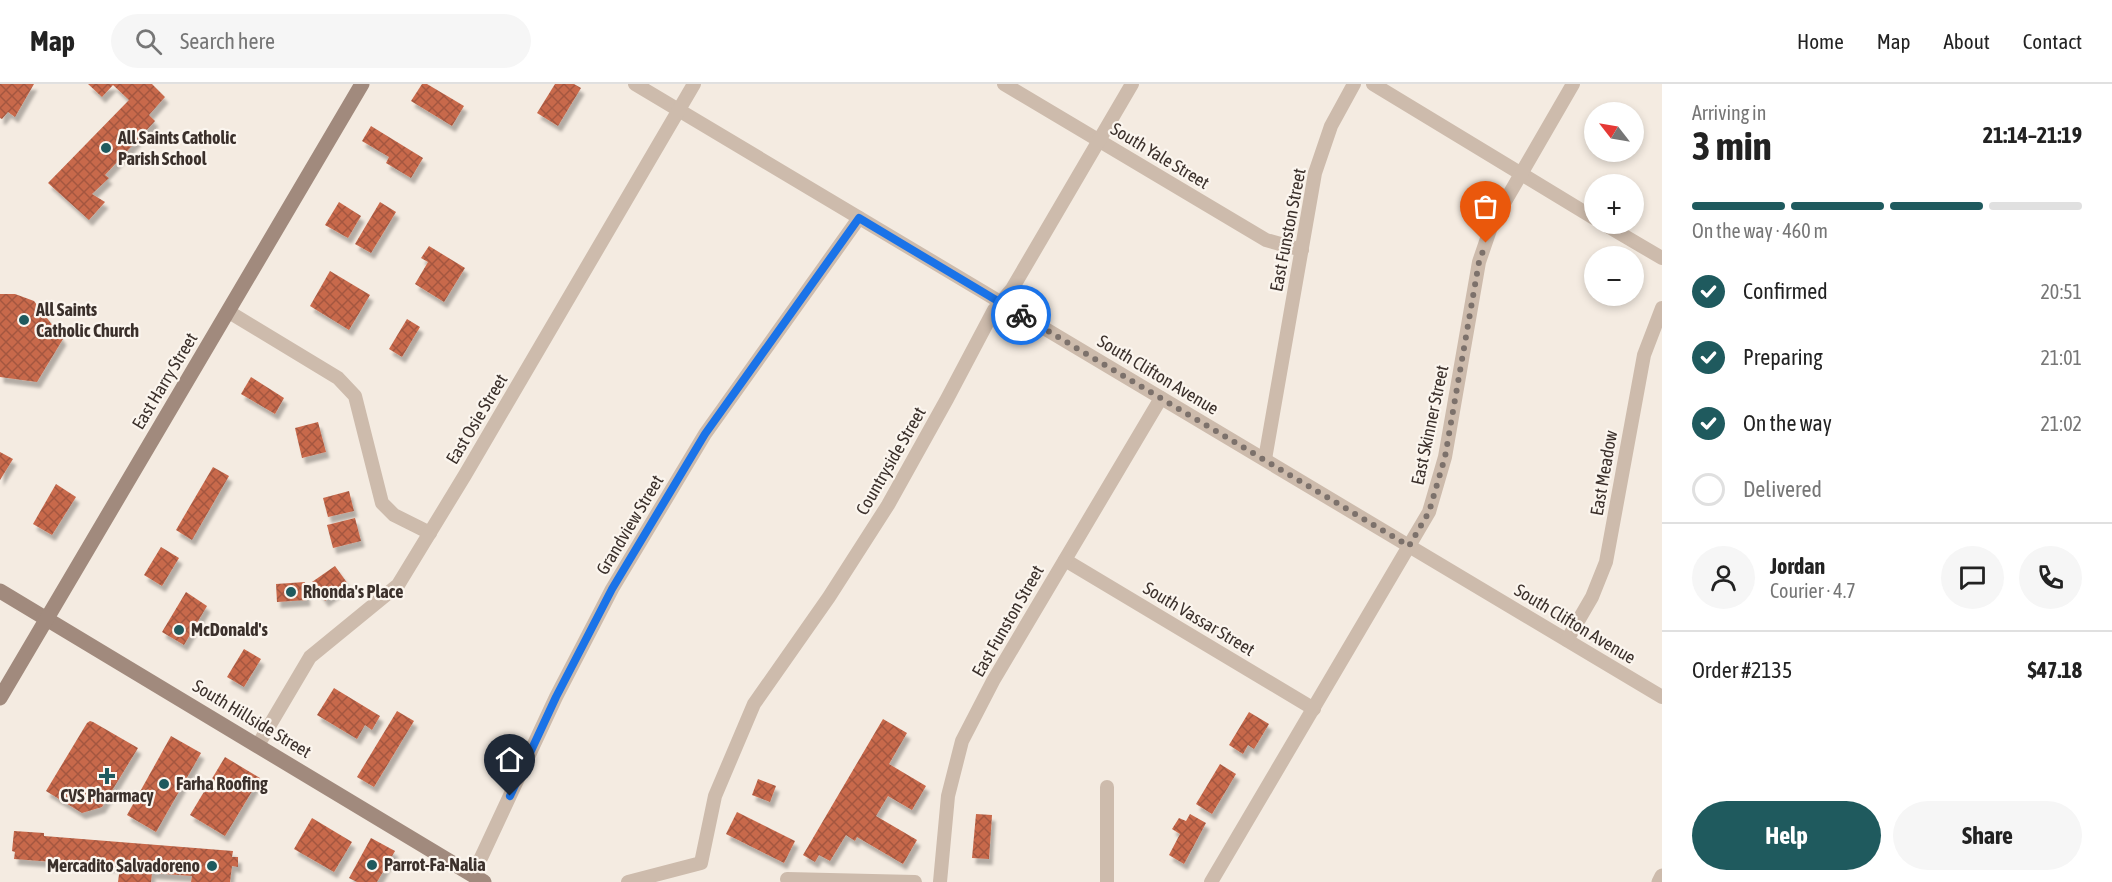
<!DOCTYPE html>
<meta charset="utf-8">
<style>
:root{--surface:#fff;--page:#f6f6f6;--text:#222;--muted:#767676;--line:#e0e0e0;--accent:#1f5a5e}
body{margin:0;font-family:"Asap Condensed",sans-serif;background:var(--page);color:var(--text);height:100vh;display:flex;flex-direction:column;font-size:22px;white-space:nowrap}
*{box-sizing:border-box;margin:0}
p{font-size:20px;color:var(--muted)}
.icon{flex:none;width:33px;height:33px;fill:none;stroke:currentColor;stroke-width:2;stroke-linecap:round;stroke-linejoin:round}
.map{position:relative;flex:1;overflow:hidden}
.details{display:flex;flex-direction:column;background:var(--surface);width:450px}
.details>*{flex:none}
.needle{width:39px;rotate:301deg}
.buttons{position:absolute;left:1584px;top:18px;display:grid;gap:12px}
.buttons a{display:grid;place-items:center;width:60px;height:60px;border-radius:50%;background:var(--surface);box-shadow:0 3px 9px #0003;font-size:30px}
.pin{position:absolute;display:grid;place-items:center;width:51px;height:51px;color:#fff;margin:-62px -26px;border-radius:50% 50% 50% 0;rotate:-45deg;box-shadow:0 0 6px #0007}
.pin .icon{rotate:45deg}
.courier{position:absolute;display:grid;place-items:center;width:60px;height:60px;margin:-30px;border:4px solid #1a73e8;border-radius:50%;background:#fff;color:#222;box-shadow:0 2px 8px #0007}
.overview em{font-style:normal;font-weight:700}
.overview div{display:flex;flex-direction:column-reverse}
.overview{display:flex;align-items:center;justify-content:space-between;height:102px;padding:0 30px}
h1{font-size:39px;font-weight:700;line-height:45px}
.bar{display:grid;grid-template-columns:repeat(4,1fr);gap:9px 6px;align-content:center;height:72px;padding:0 30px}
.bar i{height:8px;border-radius:4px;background:var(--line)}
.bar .active{background:var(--accent)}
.bar p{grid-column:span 4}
.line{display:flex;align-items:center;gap:15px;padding:0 30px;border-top:2px solid var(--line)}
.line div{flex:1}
.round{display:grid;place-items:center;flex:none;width:63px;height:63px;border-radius:32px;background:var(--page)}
ol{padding:0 30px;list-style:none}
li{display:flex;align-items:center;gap:18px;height:66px}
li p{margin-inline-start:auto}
li .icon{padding:6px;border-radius:50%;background:var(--accent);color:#fff;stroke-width:4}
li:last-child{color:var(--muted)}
li i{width:33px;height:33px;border:3px solid var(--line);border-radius:50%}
.button{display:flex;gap:12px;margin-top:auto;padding:12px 30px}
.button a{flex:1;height:69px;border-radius:36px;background:var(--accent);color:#fff;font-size:24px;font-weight:700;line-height:69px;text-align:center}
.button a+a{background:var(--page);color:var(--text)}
header{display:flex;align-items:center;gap:36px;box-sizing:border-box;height:84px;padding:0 30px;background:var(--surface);border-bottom:2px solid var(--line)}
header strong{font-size:28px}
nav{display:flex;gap:33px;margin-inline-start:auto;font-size:21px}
.search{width:420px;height:54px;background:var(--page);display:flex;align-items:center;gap:15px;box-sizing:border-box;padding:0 21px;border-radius:33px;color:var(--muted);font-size:22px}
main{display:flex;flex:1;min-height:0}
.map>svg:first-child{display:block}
.building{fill:url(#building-cross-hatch);filter:url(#shadow)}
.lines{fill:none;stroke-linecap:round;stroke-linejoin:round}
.minor{stroke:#cdbbac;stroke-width:14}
.tertiary{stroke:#cdbbac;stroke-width:15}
.secondary{stroke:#a18a7d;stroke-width:15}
.done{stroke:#7c716b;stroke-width:6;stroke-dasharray:0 10.8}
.route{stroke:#1a73e8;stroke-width:8}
.poi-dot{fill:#1f5a5e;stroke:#fbf5ee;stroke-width:2}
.labels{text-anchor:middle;stroke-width:4.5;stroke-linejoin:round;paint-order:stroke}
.poi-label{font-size:18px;font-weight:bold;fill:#3b302b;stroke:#fbf5ee;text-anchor:start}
.street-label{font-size:18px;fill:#3b302b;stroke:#fbf5ee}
</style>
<header>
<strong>Map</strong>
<div class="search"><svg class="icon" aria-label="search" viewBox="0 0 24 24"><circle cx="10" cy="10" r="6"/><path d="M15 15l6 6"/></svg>Search here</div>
<nav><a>Home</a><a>Map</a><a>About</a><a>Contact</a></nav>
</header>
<main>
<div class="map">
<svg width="1662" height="798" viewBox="0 0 1662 798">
<defs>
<pattern id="building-cross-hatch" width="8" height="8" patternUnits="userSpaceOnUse" patternTransform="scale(1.5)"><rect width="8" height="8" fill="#c8694b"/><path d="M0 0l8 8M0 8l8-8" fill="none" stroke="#a4573f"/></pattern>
<filter id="shadow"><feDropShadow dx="3.5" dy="6" stdDeviation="1.5" flood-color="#0004"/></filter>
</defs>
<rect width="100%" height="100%" fill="#f4ebe1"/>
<g class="building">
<path d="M0 0H34L15 33 8 28 2 35 0 34Z"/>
<path d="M88 0H152L165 13 149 31 155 37 105 91 109 94 92 110 105 118 89 136 48 99 129 16 113 1 102 13Z"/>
<path d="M422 0H427L464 22 452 42 411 17Z"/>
<path d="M555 0H574L581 4 558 42 537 29Z"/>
<path d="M371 42 423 74 411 94 386 79 389 73 362 57Z"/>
<path d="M339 118 361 132 348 154 325 141Z"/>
<path d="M380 118 396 128 371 169 355 160Z"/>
<path d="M429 162 465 184 444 218 415 200 428 178 421 174Z"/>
<path d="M330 187 370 211 349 246 310 222Z"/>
<path d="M0 210H15L34 217 63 255 37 298 0 293Z"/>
<path d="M407 235 420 243 402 273 389 265Z"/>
<path d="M251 293 284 314 275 330 241 310Z"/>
<path d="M318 338 326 368 302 374 295 344Z"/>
<path d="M0 368 13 375 0 396Z"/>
<path d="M213 383 229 392 192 456 176 446Z"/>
<path d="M56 400 76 413 52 451 33 440Z"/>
<path d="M349 407 354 427 328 433 323 414Z"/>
<path d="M355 434 361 457 333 464 327 441Z"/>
<path d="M161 463 179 474 162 502 144 491Z"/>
<path d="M335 482 348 500 325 517 312 498Z"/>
<path d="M305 498 307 516 277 518 276 500Z"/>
<path d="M186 508 207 522 184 561 162 548Z"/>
<path d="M244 565 261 575 244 603 227 593Z"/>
<path d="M334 604 380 632 372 646 365 641 357 655 317 631Z"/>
<path d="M397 627 414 637 374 703 357 693Z"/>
<path d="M1249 628 1269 640 1254 665 1248 661 1243 670 1229 661Z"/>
<path d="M883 635 907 649 889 680 926 702 912 726 888 712 876 732 917 756 903 780 857 753 855 757 846 751 830 777 819 771 815 778 803 771Z"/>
<path d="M90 637 93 638 138 664 102 723 82 729 46 707 87 639Z"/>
<path d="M171 652 201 669 156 748 127 731Z"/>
<path d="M225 673 260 694 225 752 190 731Z"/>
<path d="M1220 680 1236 690 1212 730 1196 720Z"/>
<path d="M758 695 776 702 770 718 752 711Z"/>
<path d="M737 728 795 757 784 779 726 750Z"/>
<path d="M976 730 992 731 989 775 972 774Z"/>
<path d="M1190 730 1206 739 1184 780 1169 771 1180 750 1172 745 1179 734 1186 737Z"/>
<path d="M312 734 352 758 334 788 294 765Z"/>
<path d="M14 747 44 749V752L233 767 232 773H238V783L232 782 230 798H191L192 792 152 789 151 798H118L120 783 14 775 15 768 12 767Z"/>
<path d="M371 754 395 767 377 798H357L349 794Z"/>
</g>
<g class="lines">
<g class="minor">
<path d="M635 0 1662 613"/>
<path d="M1004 0 1266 156 1302 166"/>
<path d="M1373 0 1594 134"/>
<path d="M1604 140 1662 174"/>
<path d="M229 228 338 294 355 312 382 419 394 431 430 449"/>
<path d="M1265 375 1315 89 1331 42 1354 0"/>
<path d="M1065 476 1314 625"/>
<path d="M1567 556 1592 513 1606 478 1644 271 1662 224"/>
<path d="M258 661 310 573 398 501 465 391 694 0"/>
<path d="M473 791 556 613 612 505 705 350 859 134"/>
<path d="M787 795 915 798"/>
<path d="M628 798 701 779 715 712 754 620 829 513 888 421 947 315 994 226 1012 205 1132 0"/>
<path d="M940 798 948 712 962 657 993 597 1161 314"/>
<path d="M1107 798V703"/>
<path d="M1211 798 1429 428 1445 373 1479 178 1492 140 1573 0"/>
</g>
<path class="tertiary" d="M1659 798 1662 792"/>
<g class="secondary">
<path d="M0 507 484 798"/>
<path d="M0 614 362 0"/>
</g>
</g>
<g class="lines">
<path class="done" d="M1021 231 1409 462 1429 428 1445 373 1479 178 1486 159"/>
<path class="route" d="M510 712 556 613 612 505 705 350 859 134 1021 231"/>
</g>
<g class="poi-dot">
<circle cx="106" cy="64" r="6"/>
<circle cx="24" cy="236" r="6"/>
<circle cx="291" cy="508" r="6"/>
<circle cx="179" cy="546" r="6"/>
<path d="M104 683h6v6h6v6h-6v6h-6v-6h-6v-6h6z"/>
<circle cx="164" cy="700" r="6"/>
<circle cx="372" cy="781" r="6"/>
<circle cx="212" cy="782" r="6"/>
</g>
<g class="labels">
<g class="poi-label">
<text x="118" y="60">All Saints Catholic<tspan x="118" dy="21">Parish School</tspan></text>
<text x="36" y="232">All Saints<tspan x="36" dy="21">Catholic Church</tspan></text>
<text x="303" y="514">Rhonda's Place</text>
<text x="191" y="552">McDonald's</text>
<text x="176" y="706">Farha Roofing</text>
<text x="107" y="718" text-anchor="middle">CVS Pharmacy</text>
<text x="384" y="787">Parrot-Fa-Nalia</text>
<text x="200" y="788" text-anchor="end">Mercadito Salvadoreno</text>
</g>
<g class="street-label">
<text transform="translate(1160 72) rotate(31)" y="6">South Yale Street</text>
<text transform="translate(1288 146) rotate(-79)" y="6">East Funston Street</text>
<text transform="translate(1158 291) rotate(31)" y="6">South Clifton Avenue</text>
<text transform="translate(165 297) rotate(-59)" y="6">East Harry Street</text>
<text transform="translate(477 335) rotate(-59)" y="6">East Osie Street</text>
<text transform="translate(1430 341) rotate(-78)" y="6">East Skinner Street</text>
<text transform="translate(891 377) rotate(-60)" y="6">Countryside Street</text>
<text transform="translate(1604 389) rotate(-80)" y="6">East Meadow</text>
<text transform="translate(630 441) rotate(-59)" y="6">Grandview Street</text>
<text transform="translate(1199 535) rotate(31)" y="6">South Vassar Street</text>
<text transform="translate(1008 537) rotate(-60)" y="6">East Funston Street</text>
<text transform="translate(1575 540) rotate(31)" y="6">South Clifton Avenue</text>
<text transform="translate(252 635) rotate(31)" y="6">South Hillside Street</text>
</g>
</g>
</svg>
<div class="buttons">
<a><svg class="needle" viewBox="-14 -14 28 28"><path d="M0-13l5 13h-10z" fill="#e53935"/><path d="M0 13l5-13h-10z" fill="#767676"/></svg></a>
<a>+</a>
<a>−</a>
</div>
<div class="pin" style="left:1486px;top:159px;background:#ea580c"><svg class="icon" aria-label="bag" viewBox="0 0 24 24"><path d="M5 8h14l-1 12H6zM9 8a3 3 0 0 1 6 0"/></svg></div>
<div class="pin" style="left:510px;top:712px;background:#1f2937"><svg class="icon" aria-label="home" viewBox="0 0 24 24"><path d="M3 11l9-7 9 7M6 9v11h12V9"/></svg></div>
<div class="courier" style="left:1021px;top:231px"><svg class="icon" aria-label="bike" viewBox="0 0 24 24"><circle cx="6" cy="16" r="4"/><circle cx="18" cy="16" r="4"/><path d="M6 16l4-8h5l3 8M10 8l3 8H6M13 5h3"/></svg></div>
</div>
<section class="details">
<div class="overview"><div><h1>3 min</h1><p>Arriving in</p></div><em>21:14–21:19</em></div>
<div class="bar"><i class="active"></i><i class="active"></i><i class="active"></i><i></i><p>On the way · 460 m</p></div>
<ol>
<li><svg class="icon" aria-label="check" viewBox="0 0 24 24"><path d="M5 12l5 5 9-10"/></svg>Confirmed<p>20:51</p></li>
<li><svg class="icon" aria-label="check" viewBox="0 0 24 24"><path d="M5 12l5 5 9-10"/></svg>Preparing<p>21:01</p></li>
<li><svg class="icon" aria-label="check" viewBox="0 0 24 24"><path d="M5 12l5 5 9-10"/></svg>On the way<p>21:02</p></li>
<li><i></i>Delivered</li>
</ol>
<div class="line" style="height:108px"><a class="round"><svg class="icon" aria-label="person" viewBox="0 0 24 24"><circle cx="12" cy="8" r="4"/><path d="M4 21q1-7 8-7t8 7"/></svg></a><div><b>Jordan</b><p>Courier · 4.7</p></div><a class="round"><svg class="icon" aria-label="chat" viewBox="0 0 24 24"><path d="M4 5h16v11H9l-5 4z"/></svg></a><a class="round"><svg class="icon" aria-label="phone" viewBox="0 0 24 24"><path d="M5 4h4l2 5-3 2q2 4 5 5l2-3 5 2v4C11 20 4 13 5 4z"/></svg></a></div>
<div class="line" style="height:78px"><div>Order #2135</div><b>$47.18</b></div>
<div class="button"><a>Help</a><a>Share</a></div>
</section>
</main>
